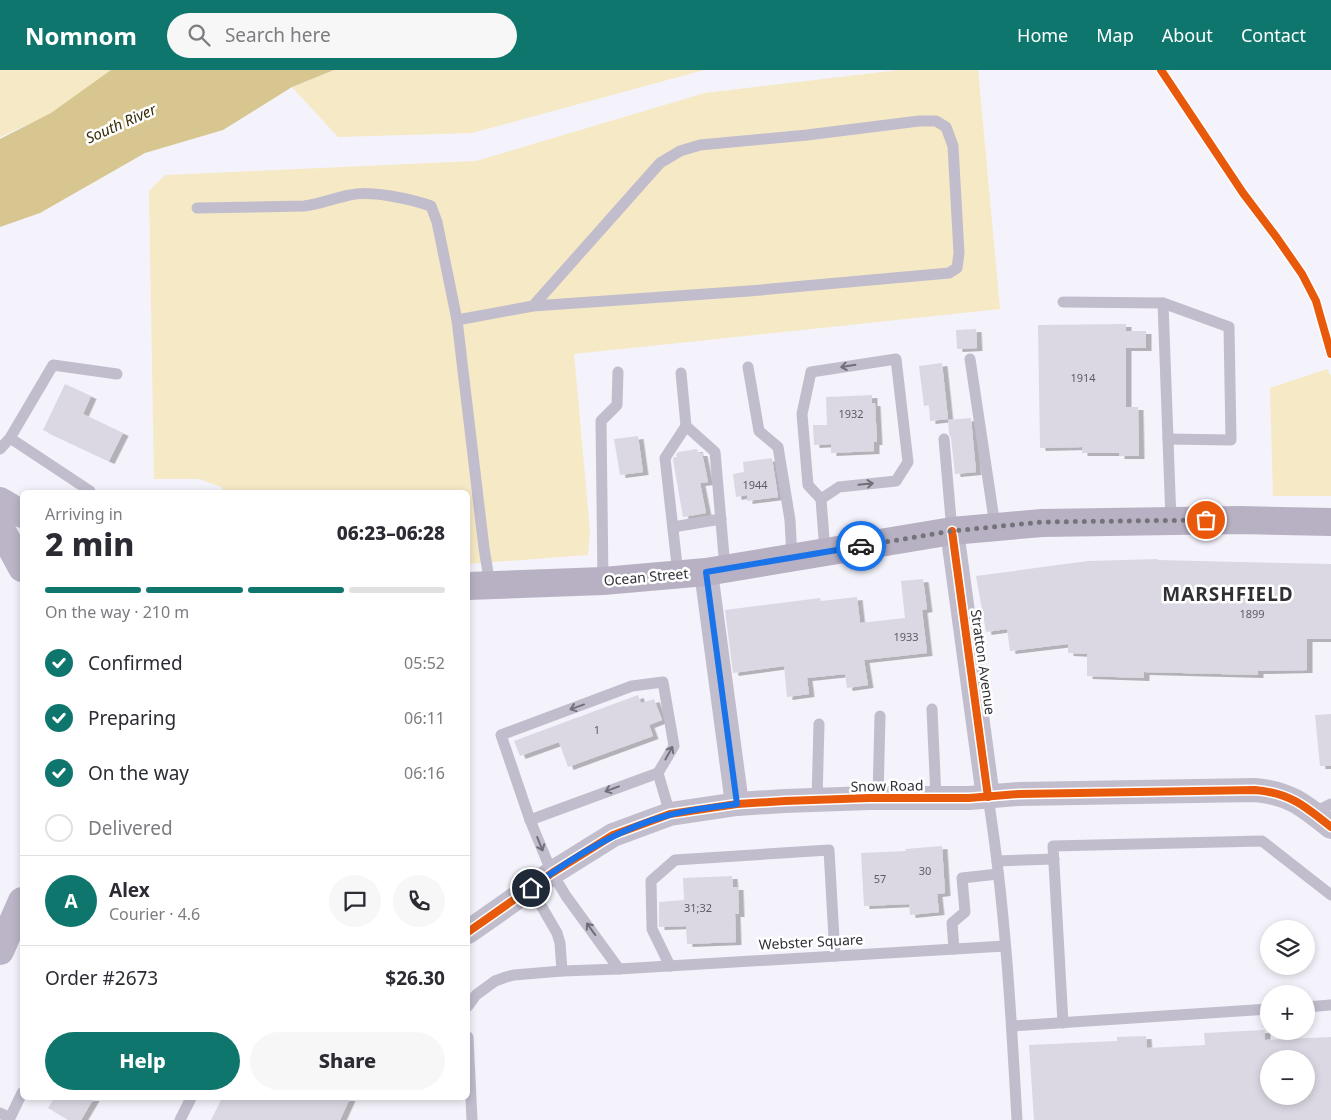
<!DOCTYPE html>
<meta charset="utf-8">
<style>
:root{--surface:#fff;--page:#f7f7f7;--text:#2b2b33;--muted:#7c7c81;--line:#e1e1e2;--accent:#0f766e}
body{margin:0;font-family:"Noto Sans",sans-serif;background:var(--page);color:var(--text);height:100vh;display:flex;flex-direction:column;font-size:19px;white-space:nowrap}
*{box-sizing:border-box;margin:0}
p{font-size:16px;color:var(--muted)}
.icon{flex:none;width:28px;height:28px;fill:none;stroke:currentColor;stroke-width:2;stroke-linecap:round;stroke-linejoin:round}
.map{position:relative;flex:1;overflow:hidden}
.sheet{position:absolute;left:20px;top:420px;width:450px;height:610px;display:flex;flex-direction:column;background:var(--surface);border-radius:8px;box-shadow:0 2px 8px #0003}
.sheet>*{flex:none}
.controls{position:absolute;left:1260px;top:850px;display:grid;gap:10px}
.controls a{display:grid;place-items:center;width:55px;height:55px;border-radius:50%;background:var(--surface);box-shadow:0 2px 8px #0003;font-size:25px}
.pin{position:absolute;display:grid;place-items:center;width:42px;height:42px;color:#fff;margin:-21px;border:2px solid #fff;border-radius:50%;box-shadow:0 1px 5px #0007}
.courier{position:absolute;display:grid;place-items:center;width:50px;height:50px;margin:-25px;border:4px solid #1a73e8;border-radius:50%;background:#fff;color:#222;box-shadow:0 1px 6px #0007}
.overview em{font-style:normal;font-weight:800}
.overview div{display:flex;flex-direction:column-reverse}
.overview{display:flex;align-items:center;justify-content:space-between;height:85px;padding:0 25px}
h1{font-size:32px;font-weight:800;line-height:38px}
.bar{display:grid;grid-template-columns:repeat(4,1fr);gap:8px 5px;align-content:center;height:60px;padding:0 25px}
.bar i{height:6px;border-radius:4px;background:var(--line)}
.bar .selected{background:var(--accent)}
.bar p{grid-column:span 4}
.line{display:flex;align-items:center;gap:12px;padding:0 25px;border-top:1px solid var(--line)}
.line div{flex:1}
.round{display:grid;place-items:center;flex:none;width:52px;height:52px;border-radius:26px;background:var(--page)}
ol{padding:0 25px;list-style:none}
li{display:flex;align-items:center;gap:15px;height:55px}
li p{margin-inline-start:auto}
li .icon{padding:5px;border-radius:50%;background:var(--accent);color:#fff;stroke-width:4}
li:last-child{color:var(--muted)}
li i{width:28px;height:28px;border:2px solid var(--line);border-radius:50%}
.cta{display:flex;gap:10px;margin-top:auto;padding:10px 25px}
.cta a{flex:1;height:58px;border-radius:30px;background:var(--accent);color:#fff;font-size:20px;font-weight:800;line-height:58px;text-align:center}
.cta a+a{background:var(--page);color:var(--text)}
header{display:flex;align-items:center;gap:30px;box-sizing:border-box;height:70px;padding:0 25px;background:var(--accent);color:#fff}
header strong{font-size:24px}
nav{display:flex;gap:28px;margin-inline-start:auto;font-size:18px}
.search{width:350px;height:45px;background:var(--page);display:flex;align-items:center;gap:12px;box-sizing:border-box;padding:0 18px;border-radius:28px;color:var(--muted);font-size:19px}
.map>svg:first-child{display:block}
.green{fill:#f6e9c5}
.water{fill:#d7c68f}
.building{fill:#dbd8e3;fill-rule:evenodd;filter:url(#shadow)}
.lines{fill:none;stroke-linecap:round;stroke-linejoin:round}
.service{stroke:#c2bdcd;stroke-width:11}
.minor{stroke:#c2bdcd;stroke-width:24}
.secondary{stroke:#b8b1c4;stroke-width:28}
.primary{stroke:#bbb5c7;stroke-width:28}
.cycleway-casing{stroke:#fff;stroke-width:11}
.cycleway{stroke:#e8590c;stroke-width:8}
.oneway{stroke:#726f79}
.done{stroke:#75737a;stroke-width:5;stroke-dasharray:0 9}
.route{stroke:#1a73e8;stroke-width:6}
.labels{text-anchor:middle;stroke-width:5;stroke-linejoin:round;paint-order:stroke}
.number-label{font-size:11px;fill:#5e5c63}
.street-label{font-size:14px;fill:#302f35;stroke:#fff}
.water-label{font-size:15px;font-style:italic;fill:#362c07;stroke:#fff}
.district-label{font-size:19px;font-weight:bold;letter-spacing:1px;fill:#302f35;stroke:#fff}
</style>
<header>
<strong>Nomnom</strong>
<div class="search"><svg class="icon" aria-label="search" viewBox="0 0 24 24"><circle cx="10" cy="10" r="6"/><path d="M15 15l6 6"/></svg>Search here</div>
<nav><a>Home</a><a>Map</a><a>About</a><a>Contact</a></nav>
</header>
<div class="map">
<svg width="1331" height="1050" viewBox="0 0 1331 1050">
<defs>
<filter id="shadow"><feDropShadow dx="5.5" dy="3" stdDeviation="0" flood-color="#0004"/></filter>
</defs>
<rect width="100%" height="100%" fill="#f4f2fa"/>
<g class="green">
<path d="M0 0H115L51 44 0 67Z"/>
<path d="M334 0H704L472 63 338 67 292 17Z"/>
<path d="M899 0H978L1000 239 574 284 590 461 588 485 468 494V422H223L222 417 199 409H154L149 121 165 105 476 91 705 23Z"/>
<path d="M1327 299 1331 306V426H1273L1270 318Z"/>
</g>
<path class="water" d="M111 0H334L292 17 223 60 145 83 40 143 0 157V69L51 43Z"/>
<g class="building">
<path d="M1126 254V261H1146V278H1126V337H1138L1139 386H1119V383H1082V377L1040 378 1038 255Z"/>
<path d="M976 259 977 278 957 279 956 260Z"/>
<path d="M942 293 948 349 930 351 929 335 924 336 919 296Z"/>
<path d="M65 314 91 326 83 344 123 363 109 391 43 360Z"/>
<path d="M872 325V333H875L877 372H874V381L831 383V374L814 375 813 355H827L826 327Z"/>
<path d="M971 348 976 402 955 404 951 368 949 364 948 350Z"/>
<path d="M638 366 643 402 620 405 614 369Z"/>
<path d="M697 379 698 383H702L708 412 700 413 706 443 683 447 673 390 674 387H677L676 385 678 382Z"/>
<path d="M772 388 778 427 747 431V425L736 427 733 404 744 402 743 392Z"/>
<path d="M1158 489V490L1331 494V569H1307V600L1258 601V605L1144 602V608L1087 606V584L1068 583V574L1010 581 1007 559 986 562 976 506 1088 491Z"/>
<path d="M923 509 927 539 922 540 927 583 864 590 868 615 847 618 845 604 807 608 809 624 787 627 784 596 733 603 725 540 820 528 821 531 857 527 860 553 905 548 901 511Z"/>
<path d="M638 625 641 633 654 629 662 650 649 655 653 666 568 697 559 672 520 686 514 671Z"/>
<path d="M1331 644V696H1320L1315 645Z"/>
<path d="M942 776 945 823 937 824 939 842 910 845 909 834 864 836 861 783 906 781 905 779Z"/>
<path d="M732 806 733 817H738L739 844H735L736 872 687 874 686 856 659 857V832L684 830 683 808Z"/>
<path d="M1265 960V970L1331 967V1050H1034L1029 975 1117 971V967L1146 966 1147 978 1205 975 1204 963ZM1269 989H1306V1026H1269Z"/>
<path d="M54 1028H94L81 1050H68L48 1038Z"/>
<path d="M222 1028H350L340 1050H211Z"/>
</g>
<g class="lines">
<g class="service">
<path d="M197 138 304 136C320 134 334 128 350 125 370 120 411 129 431 136L437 152 457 250 484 478 490 515"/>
<path d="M1063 232 1163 233 1171 451"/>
<path d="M1163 233 1229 257 1231 370 1168 369"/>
<path d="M457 250 533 236 660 93 680 81 700 75 807 65 919 51H936L946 57 953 76 959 183 957 198 949 203 749 221 533 236"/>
<path d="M970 289 995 456"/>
<path d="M748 297 759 361 778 377 790 450 792 488"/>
<path d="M686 356 715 382 725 498"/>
<path d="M10 368 90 421V422"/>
<path d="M944 369 952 461"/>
<path d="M0 379 10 368 53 295 117 304"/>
<path d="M821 429 839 417 896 411 908 392 896 289 811 302 802 344 808 415 821 429 825 482"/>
<path d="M673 457 721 449"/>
<path d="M678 504 665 388 686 356 681 303"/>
<path d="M603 511 601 351 617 335 618 302"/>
<path d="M932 639 936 728"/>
<path d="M988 727C1005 834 1011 942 1017 1050"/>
<path d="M878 728 880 646"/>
<path d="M817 730 819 654"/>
<path d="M1313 743 1331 734"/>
<path d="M530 750 658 703"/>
<path d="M997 791 1054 789"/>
<path d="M531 818 557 863 560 873 562 901"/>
<path d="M954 879 952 853 965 842 962 808 998 804"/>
<path d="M670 896 652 859 651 811 675 790 829 780 835 886"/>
<path d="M619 899 566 826 552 803 530 750 501 665 632 616 663 612 674 676 658 703 670 744"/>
<path d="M468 936 476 925 495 911 506 907 514 905 562 901 619 899 1005 876"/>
<path d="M1306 937 1331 935"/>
<path d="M1063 953 1053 776 1262 771 1331 825"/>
<path d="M1012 956 1269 939"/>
<path d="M468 967 472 1050"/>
<path d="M0 1043 10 1048 22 1023"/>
<path d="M180 1050 191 1028"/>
</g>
<g class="minor">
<path d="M952 461 988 727"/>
<path d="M706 502 737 734"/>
<path d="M468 862 552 803 613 765 670 744 737 734 785 731 869 728H969L1019 724 1255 720C1290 723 1305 736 1331 757"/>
</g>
<path class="secondary" d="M468 516 603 511 706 502 952 461 1042 453 1240 450 1331 452"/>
<g class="primary">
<path d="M0 431 22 444"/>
<path d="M0 457 22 498"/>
<path d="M0 881 22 831"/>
</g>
<defs>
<g id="cycleway">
<path d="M1161 0 1243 123 1277 168 1302 204 1316 231 1331 284"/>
<path d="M952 461 988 727"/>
<path d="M468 862 552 803 613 765 670 744 737 734 785 731 869 728H969L1019 724 1255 720C1290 723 1305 736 1331 757"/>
</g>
</defs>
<use href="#cycleway" class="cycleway-casing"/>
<use href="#cycleway" class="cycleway"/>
</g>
<defs><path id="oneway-shaft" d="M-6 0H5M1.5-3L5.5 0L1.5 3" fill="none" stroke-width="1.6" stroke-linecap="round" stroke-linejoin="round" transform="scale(1.25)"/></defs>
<g class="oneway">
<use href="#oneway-shaft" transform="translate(848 296) rotate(171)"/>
<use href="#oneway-shaft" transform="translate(866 414) rotate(-6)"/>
<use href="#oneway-shaft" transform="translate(577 637) rotate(160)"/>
<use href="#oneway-shaft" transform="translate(669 683) rotate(-61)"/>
<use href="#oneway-shaft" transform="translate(612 719) rotate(160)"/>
<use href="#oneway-shaft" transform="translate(540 774) rotate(68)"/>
<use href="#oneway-shaft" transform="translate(591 859) rotate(-126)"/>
</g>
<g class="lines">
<path class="done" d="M861 476 952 461 1042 452 1206 450"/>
<path class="route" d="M531 818C571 788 620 758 669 745 691 739 715 737 737 734L706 502 861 476"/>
</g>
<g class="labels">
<g class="number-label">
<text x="1083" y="312">1914</text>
<text x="851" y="348">1932</text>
<text x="755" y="419">1944</text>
<text x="1252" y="548">1899</text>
<text x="906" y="571">1933</text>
<text x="597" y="664">1</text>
<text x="925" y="805">30</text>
<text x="880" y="813">57</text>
<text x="698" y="842">31;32</text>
</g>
<g class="street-label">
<text transform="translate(646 507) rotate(-5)" y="5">Ocean Street</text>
<text transform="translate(983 592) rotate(82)" y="5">Stratton Avenue</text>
<text transform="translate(887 716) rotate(-1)" y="5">Snow Road</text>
<text transform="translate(811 872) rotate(-3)" y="5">Webster Square</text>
</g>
<g class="water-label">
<text transform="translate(121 54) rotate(-24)" y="5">South River</text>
</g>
<g class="district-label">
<text x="1228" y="531">MARSHFIELD</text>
</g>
</g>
</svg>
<div class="controls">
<a><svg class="icon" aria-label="layers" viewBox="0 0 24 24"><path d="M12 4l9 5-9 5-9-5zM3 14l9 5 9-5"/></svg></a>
<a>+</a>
<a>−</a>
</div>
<div class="pin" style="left:1206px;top:450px;background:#ea580c"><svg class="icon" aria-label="bag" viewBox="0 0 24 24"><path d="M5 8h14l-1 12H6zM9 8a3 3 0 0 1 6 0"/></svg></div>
<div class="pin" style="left:531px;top:818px;background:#1f2937"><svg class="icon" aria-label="home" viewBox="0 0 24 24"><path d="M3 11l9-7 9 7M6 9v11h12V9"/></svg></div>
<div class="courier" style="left:861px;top:476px"><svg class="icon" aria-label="car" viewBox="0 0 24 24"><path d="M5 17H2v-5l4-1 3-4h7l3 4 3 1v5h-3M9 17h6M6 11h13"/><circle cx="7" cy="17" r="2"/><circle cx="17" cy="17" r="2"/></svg></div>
<section class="sheet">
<div class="overview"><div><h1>2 min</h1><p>Arriving in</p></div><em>06:23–06:28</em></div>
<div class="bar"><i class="selected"></i><i class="selected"></i><i class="selected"></i><i></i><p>On the way · 210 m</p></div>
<ol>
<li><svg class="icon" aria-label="check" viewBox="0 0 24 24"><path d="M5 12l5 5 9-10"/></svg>Confirmed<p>05:52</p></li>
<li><svg class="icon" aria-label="check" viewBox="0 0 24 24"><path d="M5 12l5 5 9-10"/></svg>Preparing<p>06:11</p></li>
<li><svg class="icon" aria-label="check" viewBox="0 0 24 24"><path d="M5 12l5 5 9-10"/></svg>On the way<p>06:16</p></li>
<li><i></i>Delivered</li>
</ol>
<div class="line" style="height:90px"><b class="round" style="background:var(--accent);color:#fff">A</b><div><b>Alex</b><p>Courier · 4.6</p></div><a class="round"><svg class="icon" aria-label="chat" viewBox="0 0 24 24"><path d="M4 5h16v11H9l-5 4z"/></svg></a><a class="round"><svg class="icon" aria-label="phone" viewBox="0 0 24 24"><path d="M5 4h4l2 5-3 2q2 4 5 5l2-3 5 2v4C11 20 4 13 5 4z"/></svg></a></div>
<div class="line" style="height:65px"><div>Order #2673</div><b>$26.30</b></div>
<div class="cta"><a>Help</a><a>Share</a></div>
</section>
</div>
